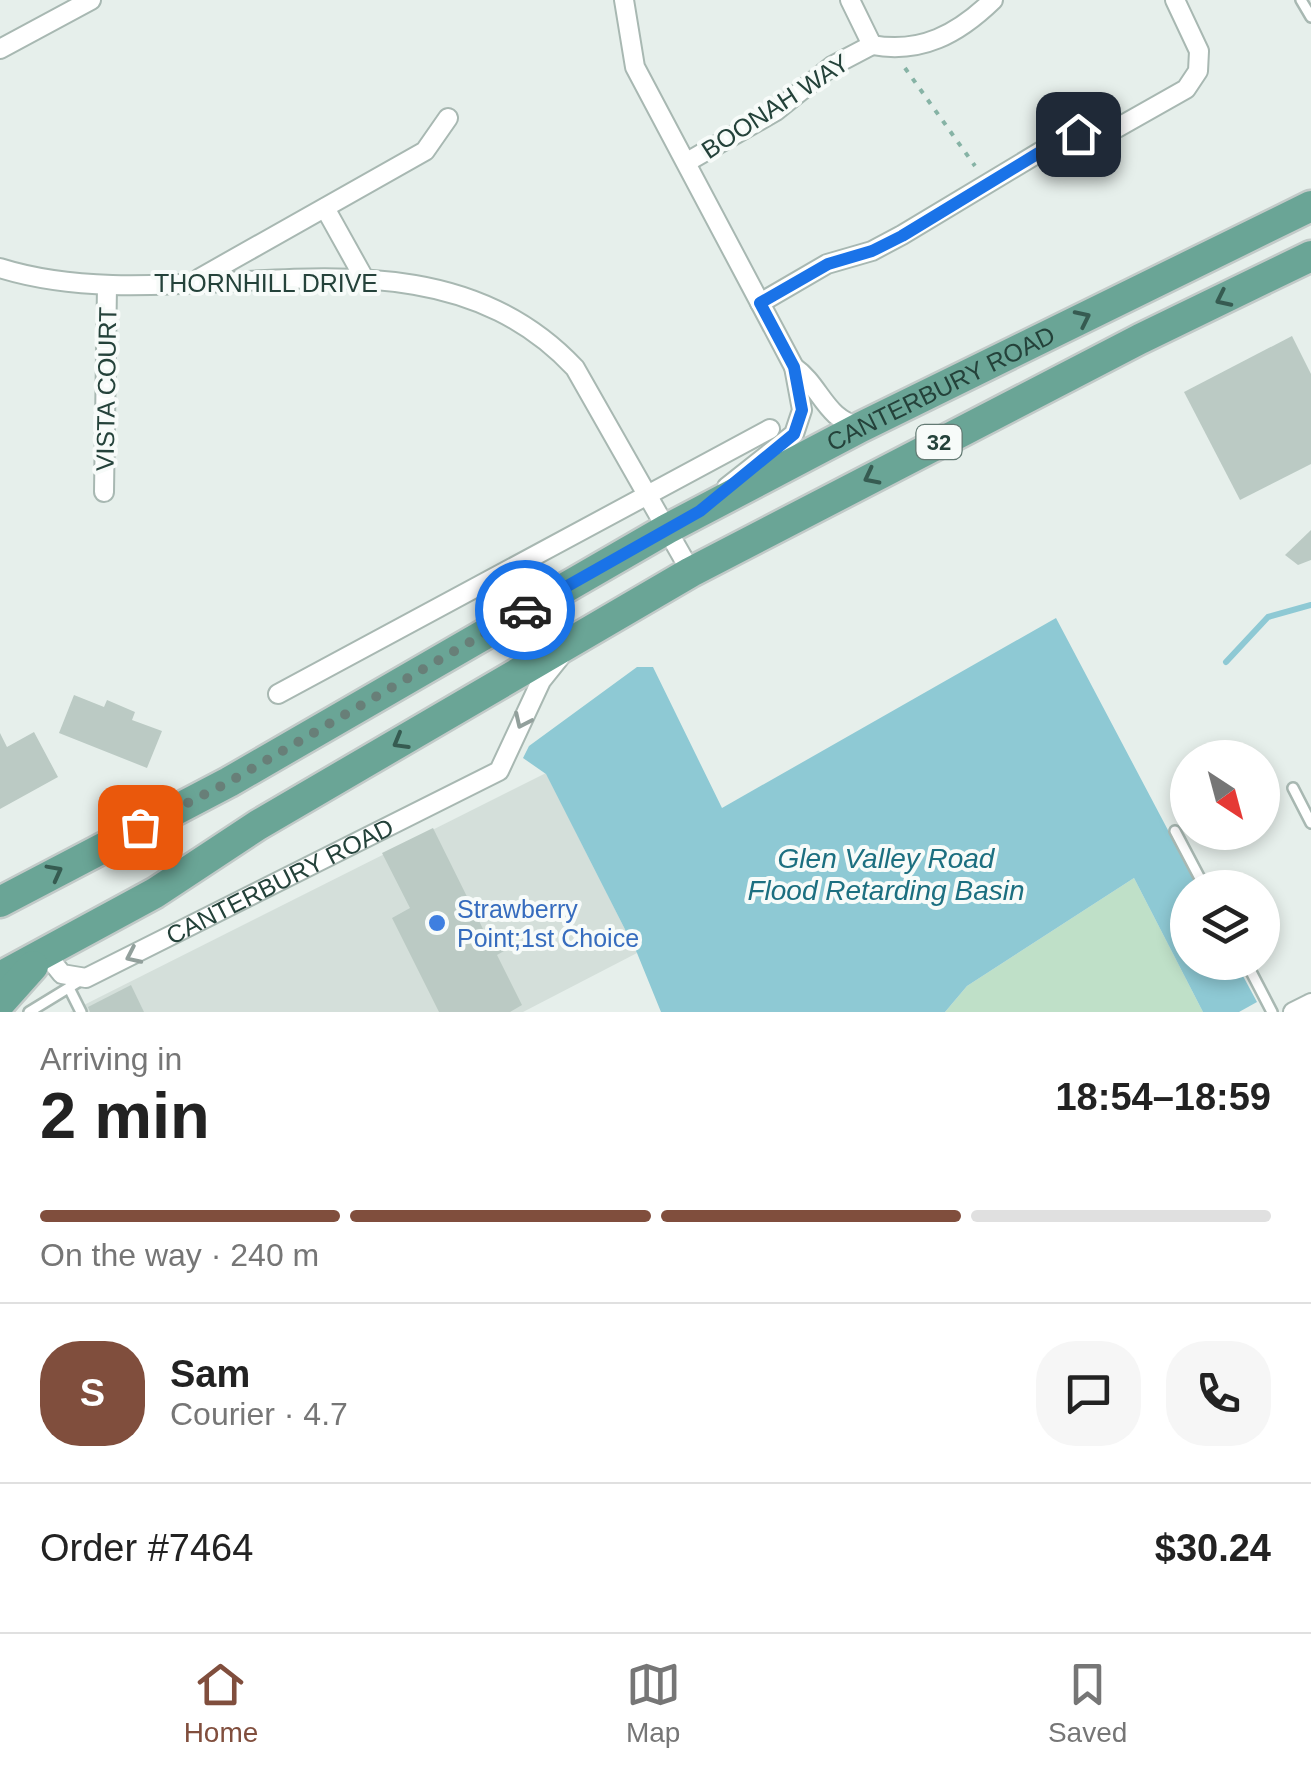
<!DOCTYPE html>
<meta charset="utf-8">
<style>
:root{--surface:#fff;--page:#f6f6f6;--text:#222;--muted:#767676;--line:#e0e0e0;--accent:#804e3d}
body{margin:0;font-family:Helvetica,sans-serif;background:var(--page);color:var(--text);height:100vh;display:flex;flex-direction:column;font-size:38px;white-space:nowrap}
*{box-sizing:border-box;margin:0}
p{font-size:32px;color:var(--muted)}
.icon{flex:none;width:55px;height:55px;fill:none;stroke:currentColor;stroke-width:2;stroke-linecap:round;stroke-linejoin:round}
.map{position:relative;height:1012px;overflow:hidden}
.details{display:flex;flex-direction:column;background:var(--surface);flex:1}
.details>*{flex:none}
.needle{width:65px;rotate:144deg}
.controls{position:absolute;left:1170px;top:740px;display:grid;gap:20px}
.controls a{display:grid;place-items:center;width:110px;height:110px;border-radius:50%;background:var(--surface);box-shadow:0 5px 15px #0003;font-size:50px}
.pin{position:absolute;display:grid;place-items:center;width:85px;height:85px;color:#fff;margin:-42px;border-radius:20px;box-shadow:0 5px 15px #0006}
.courier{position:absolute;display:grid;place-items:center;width:100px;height:100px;margin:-50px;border:8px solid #1a73e8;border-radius:50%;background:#fff;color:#222;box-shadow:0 2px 12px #0007}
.summary em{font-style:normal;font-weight:700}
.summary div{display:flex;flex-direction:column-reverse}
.summary{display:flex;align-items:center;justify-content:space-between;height:170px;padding:0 40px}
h1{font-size:65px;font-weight:700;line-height:75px}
.bar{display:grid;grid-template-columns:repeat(4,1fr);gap:15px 10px;align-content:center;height:120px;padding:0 40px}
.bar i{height:12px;border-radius:8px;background:var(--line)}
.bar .on{background:var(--accent)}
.bar p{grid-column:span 4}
.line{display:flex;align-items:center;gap:25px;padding:0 40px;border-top:2px solid var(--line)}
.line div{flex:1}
.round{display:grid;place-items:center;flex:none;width:105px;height:105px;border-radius:40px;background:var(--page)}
.tabs{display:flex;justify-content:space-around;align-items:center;height:140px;border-top:2px solid var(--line);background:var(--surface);font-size:28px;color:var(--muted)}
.tabs a{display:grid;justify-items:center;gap:5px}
.tabs .on{color:var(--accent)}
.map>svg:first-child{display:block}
.built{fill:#d4dfda}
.green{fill:#bfe0c8}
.water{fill:#8ec9d4}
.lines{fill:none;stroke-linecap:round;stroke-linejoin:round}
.stream{stroke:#8ec9d4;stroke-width:6}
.building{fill:#bbcac4}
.service-casing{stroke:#a8b8b2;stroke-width:14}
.minor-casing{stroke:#a8b8b2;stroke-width:22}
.primary-casing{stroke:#c2cac8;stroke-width:35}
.path{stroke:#86b3a5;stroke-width:4;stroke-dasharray:5 8;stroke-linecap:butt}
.service{stroke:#fff;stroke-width:9}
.minor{stroke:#fff;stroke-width:18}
.primary{stroke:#6aa596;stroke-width:30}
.oneway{stroke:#365b51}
.oneway2{stroke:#92a09c}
.done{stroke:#687f78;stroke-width:10;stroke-dasharray:0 18}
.route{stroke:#1a73e8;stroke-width:12}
.shop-dot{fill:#3f7fe0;stroke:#f7fbf9;stroke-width:4}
.labels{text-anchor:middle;stroke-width:8;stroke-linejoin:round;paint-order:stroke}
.shield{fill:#f7fbf9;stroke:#637a73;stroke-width:2.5}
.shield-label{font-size:22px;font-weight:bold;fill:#24423a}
.street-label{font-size:25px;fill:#24423a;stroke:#f7fbf9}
.shop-label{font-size:25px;fill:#366cbe;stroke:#f7fbf9;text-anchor:start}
.water-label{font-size:28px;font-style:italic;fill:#1c6f80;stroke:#f7fbf9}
</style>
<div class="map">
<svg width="1311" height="1012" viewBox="0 0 1311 1012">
<rect width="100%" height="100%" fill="#e6efeb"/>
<path class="built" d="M546 773 637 953 523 1012H70Z"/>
<path class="green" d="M1134 878 1203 1012H945L967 986Z"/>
<path class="water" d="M1056 618 1198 887 1188 888V962L1236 963 1257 1002 1239 1012H1203L1134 878 967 986 945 1012H661L637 953 546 774 523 758 529 746 637 667H653L722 808Z"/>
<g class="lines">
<path class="stream" d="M1226 662 1268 617 1311 605"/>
</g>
<g class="building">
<path d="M1292 336 1311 374V464L1240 500 1184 392Z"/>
<path d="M1311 530V560L1298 565 1285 555Z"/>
<path d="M74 695 104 707 107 700 135 712 132 720 162 731 147 768 59 733Z"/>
<path d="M34 732 58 777 0 809V733L7 747Z"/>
<path d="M433 828 485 933 492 928 504 951 497 955 522 1005 510 1012H439L392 918 410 908 382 853Z"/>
<path d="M131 985 144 1012H90L88 1007Z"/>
</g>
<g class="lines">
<defs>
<g id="service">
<path d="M1301 0 1311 17"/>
<path d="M1293 788 1311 823"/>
<path d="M1175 831 1205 888"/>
<path d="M1246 962 1272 1012"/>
<path d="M69 988 81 1012"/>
<path d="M29 1012 83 979"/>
</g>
<g id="minor">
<path d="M624 0 635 67 794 367C821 386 825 420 861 427"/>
<path d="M872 45C921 54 958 34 993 0"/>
<path d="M0 49 91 0"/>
<path d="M687 162 776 111 832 66 872 45 850 0"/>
<path d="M325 208 364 278"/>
<path d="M0 268C185 326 422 205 575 368L691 572"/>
<path d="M200 278 425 151 448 118"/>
<path d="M760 303 827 264 872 251 902 235 1050 146 1078 134 1117 128 1186 89 1198 71 1199 51 1175 0"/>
<path d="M727 487 794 434 802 410 794 367"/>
<path d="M104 492 107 286"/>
<path d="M278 694 770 429"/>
<path id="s1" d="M45 953 62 974 86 978 499 771 541 681 561 656"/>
<path d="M1293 1012 1311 1003"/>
</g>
<g id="primary">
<path id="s2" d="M0 902 229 782 667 529 861 427 1311 206"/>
<path d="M0 977 155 893 258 825 691 572 1140 339 1311 256"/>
<path d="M0 1003 33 966"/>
</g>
</defs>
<use href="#service" class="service-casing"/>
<use href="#minor" class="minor-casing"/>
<use href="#primary" class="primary-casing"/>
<path class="path" d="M905 68 975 166"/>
<use href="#service" class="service"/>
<use href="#minor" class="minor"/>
<use href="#primary" class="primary"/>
</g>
<defs><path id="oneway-chevron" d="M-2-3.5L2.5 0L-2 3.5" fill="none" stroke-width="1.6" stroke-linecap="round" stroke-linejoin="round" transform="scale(2.5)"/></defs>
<g class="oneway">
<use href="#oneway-chevron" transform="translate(1223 299) rotate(154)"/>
<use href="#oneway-chevron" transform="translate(1083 318) rotate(-26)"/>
<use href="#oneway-chevron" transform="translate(871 477) rotate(153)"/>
<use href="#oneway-chevron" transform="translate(400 742) rotate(150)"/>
<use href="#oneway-chevron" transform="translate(55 872) rotate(-28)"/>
</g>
<g class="oneway2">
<use href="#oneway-chevron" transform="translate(522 721) rotate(115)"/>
<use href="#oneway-chevron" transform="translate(133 956) rotate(155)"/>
</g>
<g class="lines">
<path class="done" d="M140 827 229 782 525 610"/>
<path class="route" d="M525 610 700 511 794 434 802 410 794 367 760 303 828 264 872 251 902 236 1050 146 1078 134"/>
</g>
<circle class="shop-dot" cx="437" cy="923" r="10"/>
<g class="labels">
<rect class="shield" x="916.5" y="425" width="45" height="34" rx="8"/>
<g class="shield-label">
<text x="939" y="450">32</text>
</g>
<g class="street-label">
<text transform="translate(775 106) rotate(-33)" y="9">BOONAH WAY</text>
<text x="266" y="292">THORNHILL DRIVE</text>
<text dy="9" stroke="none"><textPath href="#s2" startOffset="1072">CANTERBURY ROAD</textPath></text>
<text transform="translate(106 389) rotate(-89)" y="9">VISTA COURT</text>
<text dy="9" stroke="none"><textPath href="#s1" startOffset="268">CANTERBURY ROAD</textPath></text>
</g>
<g class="shop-label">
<text x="457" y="918">Strawberry<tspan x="457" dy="29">Point;1st Choice</tspan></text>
</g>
<g class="water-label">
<text x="886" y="868">Glen Valley Road<tspan x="886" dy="32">Flood Retarding Basin</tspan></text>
</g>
</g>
</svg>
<div class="controls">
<a><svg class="needle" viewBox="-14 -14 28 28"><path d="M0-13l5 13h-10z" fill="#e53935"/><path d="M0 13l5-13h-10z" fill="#767676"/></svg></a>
<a><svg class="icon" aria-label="layers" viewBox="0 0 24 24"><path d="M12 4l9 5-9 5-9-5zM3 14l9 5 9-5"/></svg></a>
</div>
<div class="pin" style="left:140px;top:827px;background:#ea580c"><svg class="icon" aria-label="bag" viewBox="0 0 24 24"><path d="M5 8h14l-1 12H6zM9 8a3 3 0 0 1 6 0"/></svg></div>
<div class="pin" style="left:1078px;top:134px;background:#1f2937"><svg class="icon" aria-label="home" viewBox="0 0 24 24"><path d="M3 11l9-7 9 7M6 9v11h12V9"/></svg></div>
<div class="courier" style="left:525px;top:610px"><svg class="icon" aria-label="car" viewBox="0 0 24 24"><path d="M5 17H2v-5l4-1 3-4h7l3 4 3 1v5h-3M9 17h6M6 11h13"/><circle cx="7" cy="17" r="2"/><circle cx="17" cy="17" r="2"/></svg></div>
</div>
<section class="details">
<div class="summary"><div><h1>2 min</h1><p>Arriving in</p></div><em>18:54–18:59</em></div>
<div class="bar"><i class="on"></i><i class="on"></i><i class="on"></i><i></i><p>On the way · 240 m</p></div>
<div class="line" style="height:180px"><b class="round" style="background:var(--accent);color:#fff">S</b><div><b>Sam</b><p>Courier · 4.7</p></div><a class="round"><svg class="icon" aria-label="chat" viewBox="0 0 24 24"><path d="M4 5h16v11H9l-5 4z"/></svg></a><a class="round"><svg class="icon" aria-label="phone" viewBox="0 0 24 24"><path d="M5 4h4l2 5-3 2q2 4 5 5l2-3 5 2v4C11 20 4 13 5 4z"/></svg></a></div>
<div class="line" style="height:130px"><div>Order #7464</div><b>$30.24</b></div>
</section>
<nav class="tabs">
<a class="on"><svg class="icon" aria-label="home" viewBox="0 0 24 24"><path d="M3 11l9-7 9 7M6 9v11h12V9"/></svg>Home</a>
<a><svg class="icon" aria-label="map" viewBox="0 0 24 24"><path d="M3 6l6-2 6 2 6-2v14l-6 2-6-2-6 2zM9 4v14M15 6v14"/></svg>Map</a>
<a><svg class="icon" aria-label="saved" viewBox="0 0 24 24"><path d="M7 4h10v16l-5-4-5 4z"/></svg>Saved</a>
</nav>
